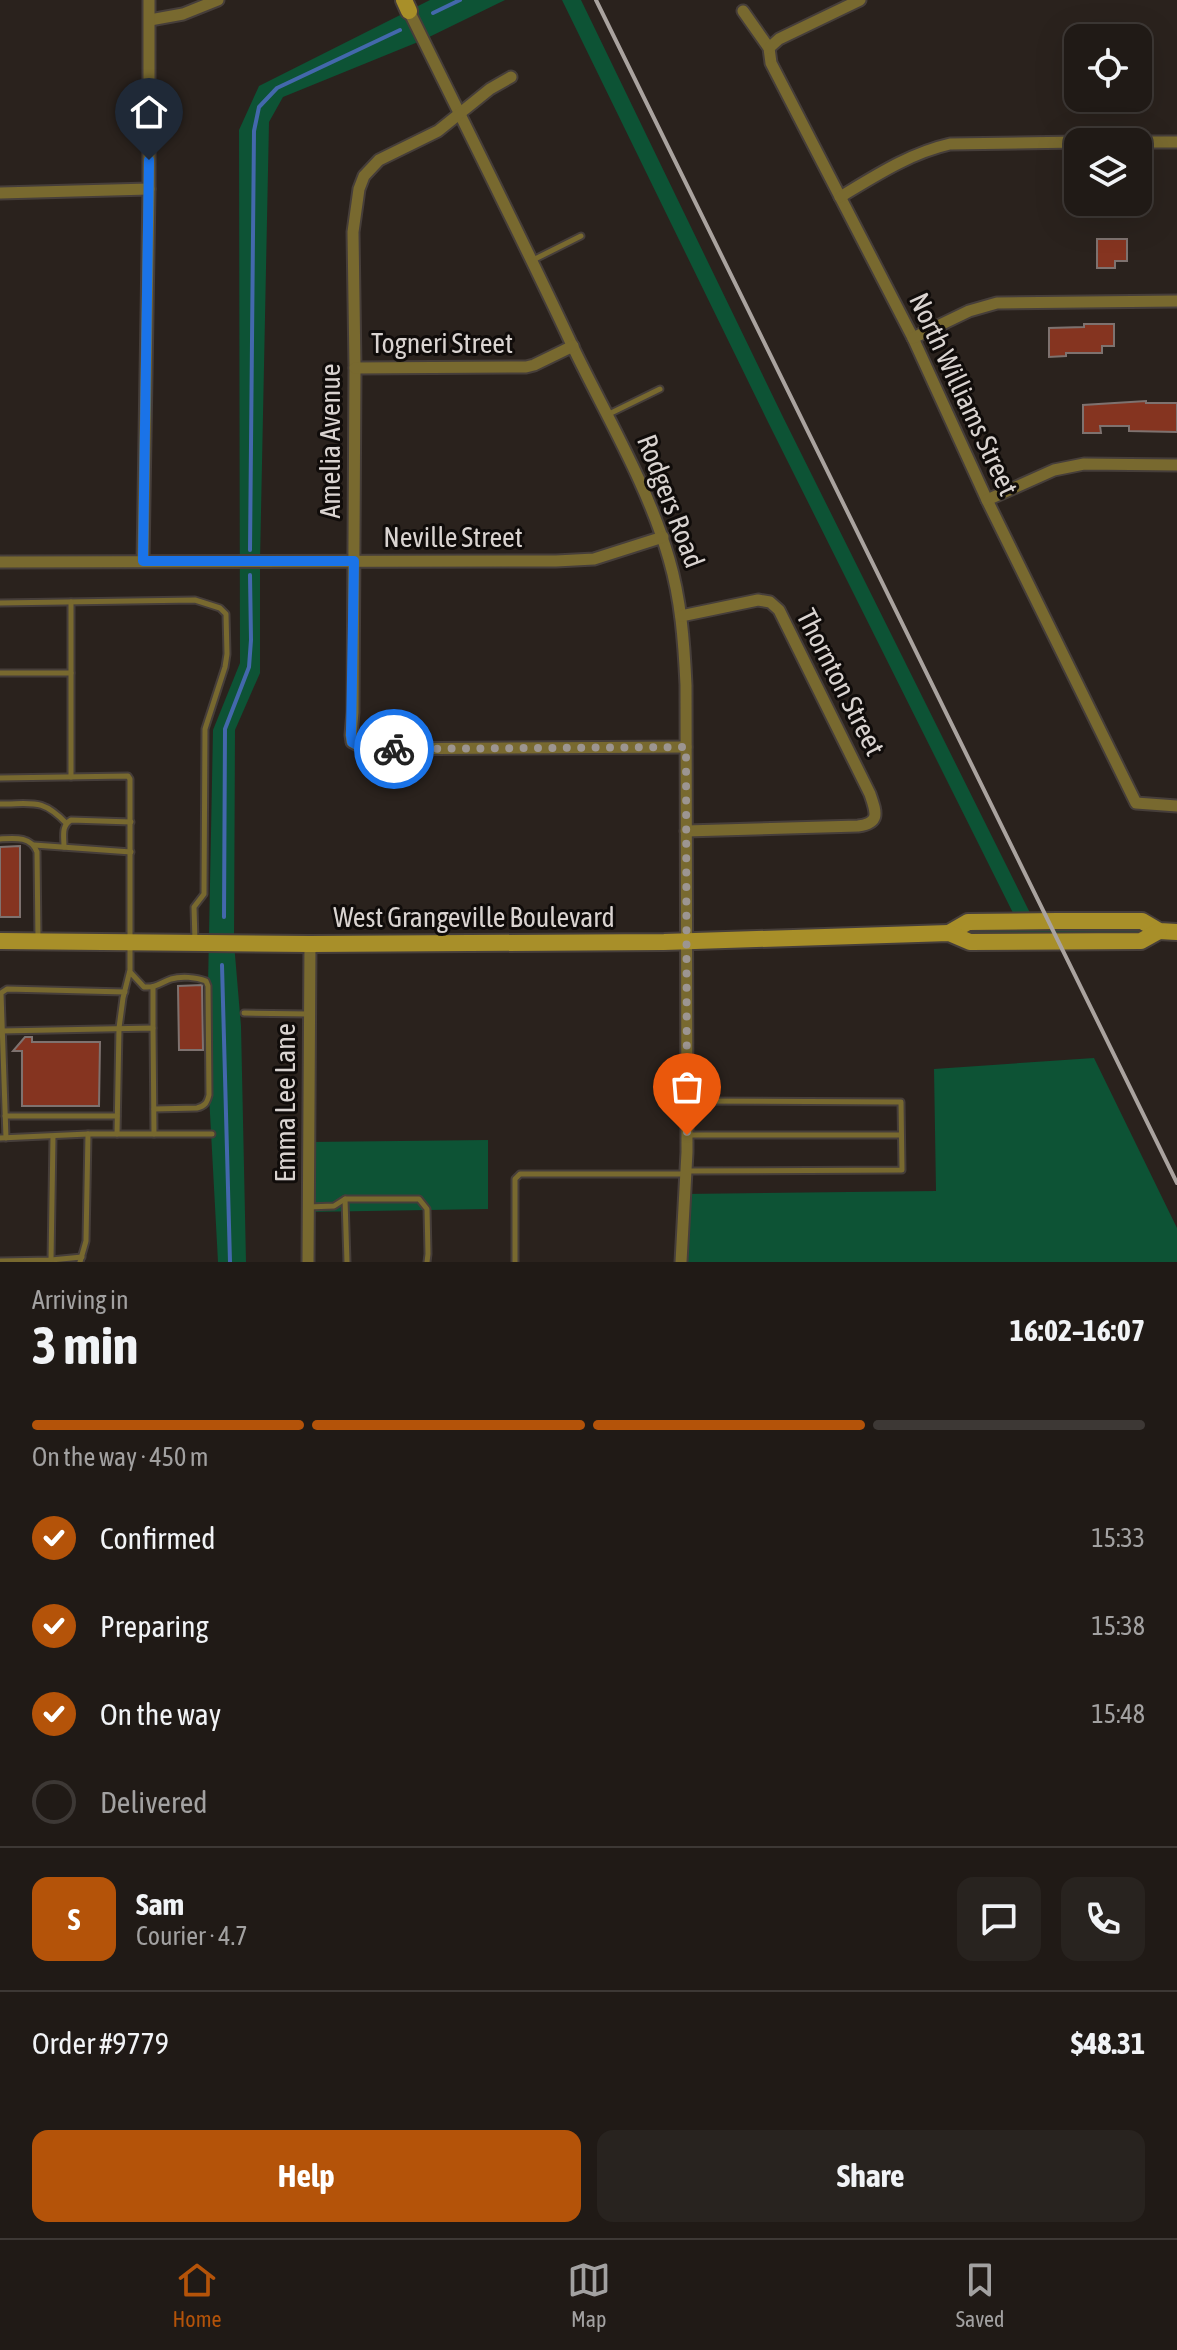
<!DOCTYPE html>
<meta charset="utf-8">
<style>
:root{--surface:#201a16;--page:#28231f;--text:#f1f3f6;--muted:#a2a1a1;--line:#3d3835;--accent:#b45309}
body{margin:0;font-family:"Asap Condensed",sans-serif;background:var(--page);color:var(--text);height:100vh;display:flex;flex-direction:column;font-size:30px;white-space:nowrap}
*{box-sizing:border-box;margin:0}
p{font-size:26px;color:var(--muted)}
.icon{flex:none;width:44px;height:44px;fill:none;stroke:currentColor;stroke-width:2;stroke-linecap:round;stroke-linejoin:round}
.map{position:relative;height:1262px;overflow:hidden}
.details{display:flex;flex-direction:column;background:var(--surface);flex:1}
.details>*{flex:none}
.buttons{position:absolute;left:1064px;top:24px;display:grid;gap:16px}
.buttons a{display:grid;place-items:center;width:88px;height:88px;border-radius:16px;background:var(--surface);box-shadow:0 8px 32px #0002,0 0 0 2px var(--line);font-size:40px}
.pin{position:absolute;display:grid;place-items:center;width:68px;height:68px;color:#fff;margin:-82px -34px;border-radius:50% 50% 50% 0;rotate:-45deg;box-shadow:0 0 8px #0007}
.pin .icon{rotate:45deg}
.courier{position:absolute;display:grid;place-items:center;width:80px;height:80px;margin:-40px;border:6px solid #1a73e8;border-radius:50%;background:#fff;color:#222;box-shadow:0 2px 10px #0007}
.head em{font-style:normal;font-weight:700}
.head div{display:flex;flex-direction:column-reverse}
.head{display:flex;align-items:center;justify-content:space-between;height:136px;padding:0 32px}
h1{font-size:52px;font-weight:700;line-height:60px}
.bar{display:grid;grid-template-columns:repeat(4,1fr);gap:12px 8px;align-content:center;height:96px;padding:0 32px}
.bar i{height:10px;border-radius:6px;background:var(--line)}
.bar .selected{background:var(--accent)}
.bar p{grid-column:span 4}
.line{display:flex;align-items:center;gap:20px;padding:0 32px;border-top:2px solid var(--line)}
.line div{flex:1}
.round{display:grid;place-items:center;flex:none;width:84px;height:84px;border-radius:16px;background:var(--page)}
ol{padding:0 32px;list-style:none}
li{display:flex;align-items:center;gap:24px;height:88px}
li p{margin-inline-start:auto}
li .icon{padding:8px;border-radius:50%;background:var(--accent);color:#fff;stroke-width:4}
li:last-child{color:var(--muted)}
li i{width:44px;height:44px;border:4px solid var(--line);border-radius:50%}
.cta{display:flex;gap:16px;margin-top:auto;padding:16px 32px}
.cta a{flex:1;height:92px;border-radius:16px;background:var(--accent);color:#fff;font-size:32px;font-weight:700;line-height:92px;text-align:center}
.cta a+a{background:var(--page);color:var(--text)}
.tabs{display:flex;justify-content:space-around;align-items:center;height:112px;border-top:2px solid var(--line);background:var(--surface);font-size:22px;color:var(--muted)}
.tabs a{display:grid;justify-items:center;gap:4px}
.tabs .selected{color:var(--accent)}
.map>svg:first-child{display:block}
.green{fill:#0d5335}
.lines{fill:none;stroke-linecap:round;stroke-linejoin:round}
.stream{stroke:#4368ac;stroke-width:4}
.building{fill:#853420;stroke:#7e726f;stroke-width:2}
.lane-casing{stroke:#463e3a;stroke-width:9}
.street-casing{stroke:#463e3a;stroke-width:15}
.secondary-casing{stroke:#463e3a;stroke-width:20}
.lane{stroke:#78692f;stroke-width:5}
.street{stroke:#78692f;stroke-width:11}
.secondary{stroke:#a88f29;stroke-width:16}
.rail{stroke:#aaa39f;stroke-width:4}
.done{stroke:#9c9591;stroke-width:8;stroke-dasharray:0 14.4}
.route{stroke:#1a73e8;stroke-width:10}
.labels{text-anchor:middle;stroke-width:6;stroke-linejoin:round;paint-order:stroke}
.street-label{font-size:28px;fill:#d9d3d0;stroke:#100c0a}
</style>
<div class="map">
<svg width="1177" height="1262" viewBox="0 0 1177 1262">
<rect width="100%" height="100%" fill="#2a221d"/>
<g class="green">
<path d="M430 0H505L423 40 283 97 269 122 260 561V673L235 730 234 943 241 1026 246 1262H218L209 1095 208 986 213 730 240 663 239 130 259 86Z"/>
<path d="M562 0H581L782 415 1034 921H1142L1159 931 1141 941 949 933 1017 921 767 420Z"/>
<path d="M1094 1058 1177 1228V1262H681L684 1194 936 1191 934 1069Z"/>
<path d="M488 1140V1209L308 1212 309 1142Z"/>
</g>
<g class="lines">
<g class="stream">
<path d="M433 13 460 0"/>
<path d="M250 550 254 131 259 107 277 88 400 30"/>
<path d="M224 917 225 729 249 667 251 640 250 575"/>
<path d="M222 965 230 1262"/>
</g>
</g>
<g class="building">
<path d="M1097 239H1127V261H1115V268H1097Z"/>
<path d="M1084 324H1114V346H1102V353H1066V356L1049 357V328L1084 327Z"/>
<path d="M1146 401V403H1177V432L1129 431V426H1100L1101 433H1083V405Z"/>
<path d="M20 846V917H0V847Z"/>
<path d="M202 985 203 1050H179L178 986Z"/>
<path d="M25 1037H32V1042H100L99 1106H22V1051H13Z"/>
</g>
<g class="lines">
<defs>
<g id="lane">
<path d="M533 260 581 236"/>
<path d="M609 414 660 389"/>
<path d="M0 603 195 600 220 608 226 614 227 654 225 667 205 729 204 894 194 907 195 941"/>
<path d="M0 673H71"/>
<path d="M71 777V602"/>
<path d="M0 778 128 776 130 779V970L123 998 119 1028 117 1134"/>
<path d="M0 804C33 804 42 798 66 823"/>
<path d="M0 839C15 838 31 836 37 852L38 940"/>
<path d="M34 845 131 852"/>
<path d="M64 847C64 836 61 826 71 820L131 822"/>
<path d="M130 972 144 987C156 988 160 983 171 979 181 976 196 977 206 981L208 986 209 1095C207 1103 205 1106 197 1108L154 1109"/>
<path d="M153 988V1028"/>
<path d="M244 1013 308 1014"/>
<path d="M1 1031 153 1028 154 1134"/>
<path d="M5 1116H117"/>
<path d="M688 1135H901"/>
<path d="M0 1138 88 1134H212"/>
<path d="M6 1138 1 993 7 989 125 992"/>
<path d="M687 1171 902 1170 901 1102 687 1101"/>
<path d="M345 1199 347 1262"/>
<path d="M308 1207 334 1206 345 1199H419L427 1209 428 1254 427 1262"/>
<path d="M51 1260 82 1257"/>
<path d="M0 1261 51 1260 53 1137"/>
<path d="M80 1262 86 1241 88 1134"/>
<path d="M515 1262V1179L520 1174H685"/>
</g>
<g id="street">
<path d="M409 11C463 121 519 232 571 343 605 414 647 483 669 559 681 600 684 642 686 685L687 1152 681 1262"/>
<path d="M743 11 769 48 771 63 913 338 987 500 1136 803 1177 806"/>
<path d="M150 20 183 14 218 0"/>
<path d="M769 48 779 39 860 0"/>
<path d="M511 77 490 89 438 131 379 160 364 176 359 189 353 232 355 368 353 712 351 735 352 742 365 749 686 747"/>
<path d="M1138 142H1177"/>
<path d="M0 193 149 189"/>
<path d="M840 197C875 176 910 153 950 144L1078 142"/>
<path d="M913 338 969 311 997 303 1177 301"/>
<path d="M355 368 526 367 534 365 573 346"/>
<path d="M987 500 1054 470 1084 464 1177 465"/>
<path d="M143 561 149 189V0"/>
<path d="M0 562 556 561 594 559 663 537"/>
<path d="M681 616 758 600 770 602 779 610 870 794C876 812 881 823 858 826L686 831"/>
<path d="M308 1262 310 944"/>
</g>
<g id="secondary">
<path d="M404 0 409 11"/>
<path d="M949 933 968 922 1057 921H1142L1159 931 1177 932"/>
<path d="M0 941 310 944 664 942 949 933 970 942 1141 941 1159 931"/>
</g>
</defs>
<use href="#lane" class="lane-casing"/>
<use href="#street" class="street-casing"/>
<use href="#secondary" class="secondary-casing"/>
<use href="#lane" class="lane"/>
<use href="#street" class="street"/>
<use href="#secondary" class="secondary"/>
<path class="rail" d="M596 0 1177 1183"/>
</g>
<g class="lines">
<path class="done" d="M394 749 686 747 687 1135"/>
<path class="route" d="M149 160 143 561H354L351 735 352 742 365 749H394"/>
</g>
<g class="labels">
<g class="street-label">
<text x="442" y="353">Togneri Street</text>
<text transform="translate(964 394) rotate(65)" y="10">North Williams Street</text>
<text transform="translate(330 441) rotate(-90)" y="10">Amelia Avenue</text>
<text transform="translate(671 501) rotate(69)" y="10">Rodgers Road</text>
<text x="453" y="547">Neville Street</text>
<text transform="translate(841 682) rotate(63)" y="10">Thornton Street</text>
<text x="474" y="927">West Grangeville Boulevard</text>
<text transform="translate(285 1103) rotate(-90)" y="10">Emma Lee Lane</text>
</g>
</g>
</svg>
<div class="buttons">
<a><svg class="icon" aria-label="locate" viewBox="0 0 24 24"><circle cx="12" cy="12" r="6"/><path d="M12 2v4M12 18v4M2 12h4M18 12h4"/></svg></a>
<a><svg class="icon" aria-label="layers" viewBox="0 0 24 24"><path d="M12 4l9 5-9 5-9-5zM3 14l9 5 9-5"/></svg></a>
</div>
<div class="pin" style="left:687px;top:1135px;background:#ea580c"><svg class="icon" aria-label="bag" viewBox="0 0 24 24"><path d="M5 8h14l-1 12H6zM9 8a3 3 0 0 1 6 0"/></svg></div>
<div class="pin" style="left:149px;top:160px;background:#1f2937"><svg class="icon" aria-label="home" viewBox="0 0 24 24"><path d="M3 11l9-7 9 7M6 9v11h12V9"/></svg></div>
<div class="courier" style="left:394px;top:749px"><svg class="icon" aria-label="bike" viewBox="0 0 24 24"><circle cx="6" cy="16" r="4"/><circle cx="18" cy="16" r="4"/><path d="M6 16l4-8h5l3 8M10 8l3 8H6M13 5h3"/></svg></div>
</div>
<section class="details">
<div class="head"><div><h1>3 min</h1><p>Arriving in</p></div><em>16:02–16:07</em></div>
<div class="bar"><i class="selected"></i><i class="selected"></i><i class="selected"></i><i></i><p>On the way · 450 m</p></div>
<ol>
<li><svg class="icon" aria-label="check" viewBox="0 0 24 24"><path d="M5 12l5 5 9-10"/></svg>Confirmed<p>15:33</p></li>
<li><svg class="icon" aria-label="check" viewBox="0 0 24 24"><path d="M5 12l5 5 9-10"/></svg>Preparing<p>15:38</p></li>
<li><svg class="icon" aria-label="check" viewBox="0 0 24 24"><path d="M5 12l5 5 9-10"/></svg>On the way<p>15:48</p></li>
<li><i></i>Delivered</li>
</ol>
<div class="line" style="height:144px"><b class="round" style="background:var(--accent);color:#fff">S</b><div><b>Sam</b><p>Courier · 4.7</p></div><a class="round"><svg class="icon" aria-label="chat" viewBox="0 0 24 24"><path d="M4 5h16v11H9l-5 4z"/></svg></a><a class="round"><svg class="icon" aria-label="phone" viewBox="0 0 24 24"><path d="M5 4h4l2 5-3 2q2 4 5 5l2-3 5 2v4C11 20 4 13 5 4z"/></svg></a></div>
<div class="line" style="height:104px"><div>Order #9779</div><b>$48.31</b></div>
<div class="cta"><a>Help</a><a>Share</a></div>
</section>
<nav class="tabs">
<a class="selected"><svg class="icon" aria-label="home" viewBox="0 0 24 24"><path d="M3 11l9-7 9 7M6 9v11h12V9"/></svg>Home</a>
<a><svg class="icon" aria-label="map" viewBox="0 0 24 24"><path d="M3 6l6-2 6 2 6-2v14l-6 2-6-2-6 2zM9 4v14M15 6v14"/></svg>Map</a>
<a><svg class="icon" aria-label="saved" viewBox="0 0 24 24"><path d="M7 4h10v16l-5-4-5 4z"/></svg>Saved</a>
</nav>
